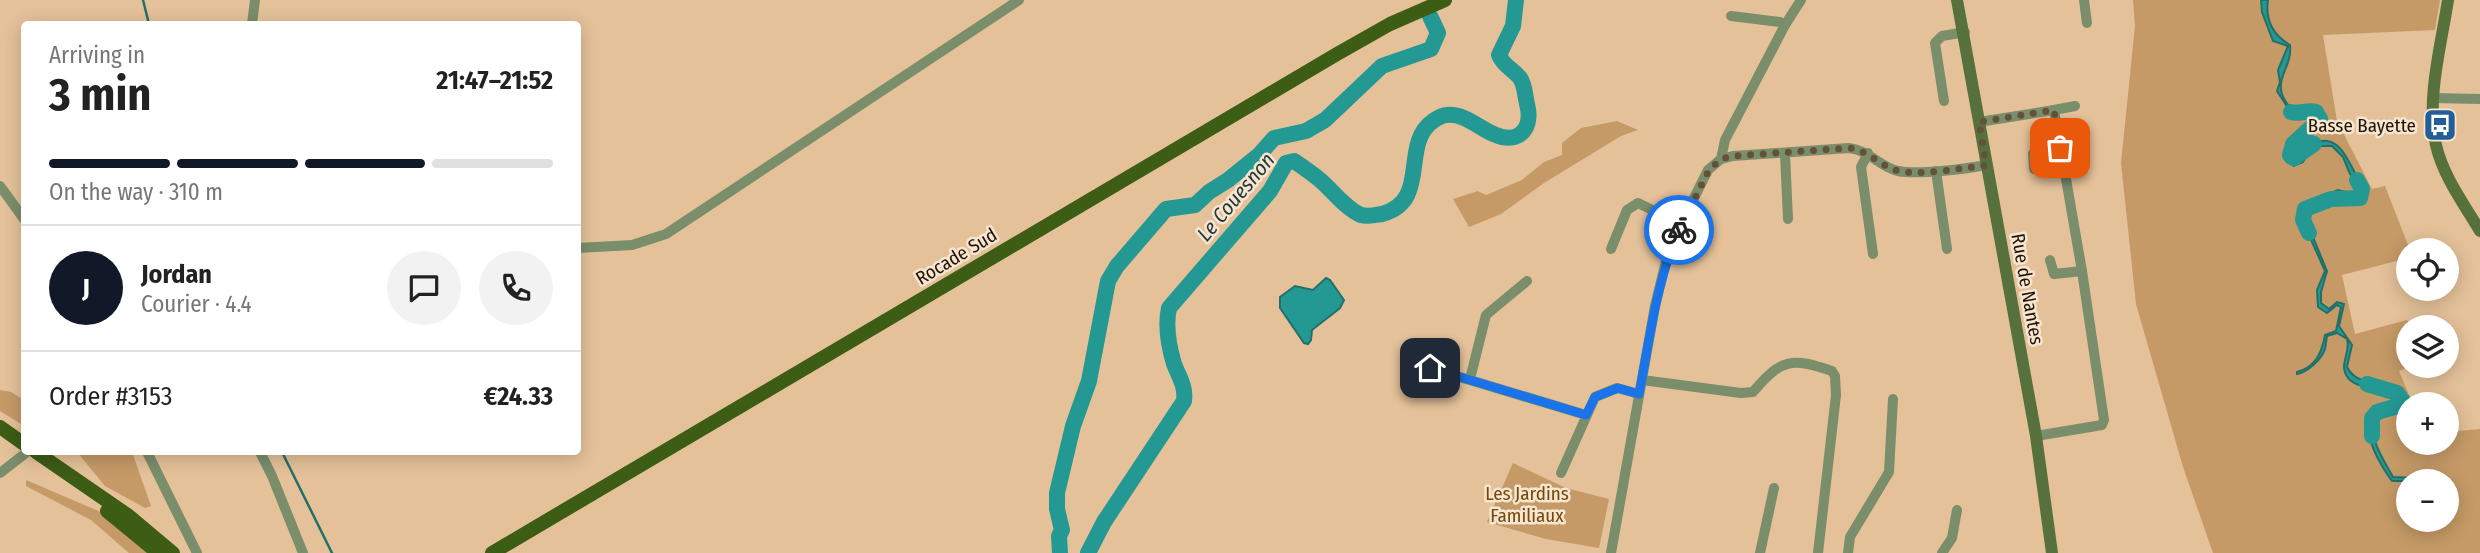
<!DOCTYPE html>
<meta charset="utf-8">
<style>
:root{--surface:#fff;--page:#f2f2f2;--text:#222;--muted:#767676;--line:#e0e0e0;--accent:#111827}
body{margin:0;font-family:"Fira Sans Condensed",sans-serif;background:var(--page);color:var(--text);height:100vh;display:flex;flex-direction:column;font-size:26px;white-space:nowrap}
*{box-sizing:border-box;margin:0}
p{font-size:23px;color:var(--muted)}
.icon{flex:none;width:38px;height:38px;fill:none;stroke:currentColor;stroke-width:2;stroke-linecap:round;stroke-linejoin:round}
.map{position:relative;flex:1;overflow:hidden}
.panel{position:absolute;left:21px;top:21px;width:560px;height:434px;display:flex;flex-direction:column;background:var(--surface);border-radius:7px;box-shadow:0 4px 18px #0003}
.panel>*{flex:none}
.controls{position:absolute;left:2396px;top:238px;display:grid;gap:14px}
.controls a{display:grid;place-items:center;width:63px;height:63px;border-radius:50%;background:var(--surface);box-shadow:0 4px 18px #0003;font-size:35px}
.pin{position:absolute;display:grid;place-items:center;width:60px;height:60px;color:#fff;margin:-30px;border-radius:14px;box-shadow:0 4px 10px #0006}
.courier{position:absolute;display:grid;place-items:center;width:70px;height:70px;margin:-35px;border:5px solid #1a73e8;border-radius:50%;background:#fff;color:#222;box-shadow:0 2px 9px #0007}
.headline em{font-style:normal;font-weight:700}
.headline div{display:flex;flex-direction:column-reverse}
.headline{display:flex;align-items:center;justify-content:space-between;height:119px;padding:0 28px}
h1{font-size:46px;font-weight:700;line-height:52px}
.bar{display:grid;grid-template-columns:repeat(4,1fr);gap:10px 7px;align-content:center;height:84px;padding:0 28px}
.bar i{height:9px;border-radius:5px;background:var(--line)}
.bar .selected{background:var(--accent)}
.bar p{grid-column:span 4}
.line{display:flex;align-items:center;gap:18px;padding:0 28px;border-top:2px solid var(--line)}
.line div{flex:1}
.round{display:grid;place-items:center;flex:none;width:74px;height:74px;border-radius:37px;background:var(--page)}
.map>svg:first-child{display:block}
.green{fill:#c59a67;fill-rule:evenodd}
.water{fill:#249893;stroke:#237068;stroke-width:2}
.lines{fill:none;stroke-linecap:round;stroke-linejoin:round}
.stream{stroke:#237068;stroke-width:2.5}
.river{stroke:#249893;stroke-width:16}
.street{stroke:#7b8e6b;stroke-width:10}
.secondary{stroke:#57713c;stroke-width:12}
.primary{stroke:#3d5c14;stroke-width:14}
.done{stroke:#655139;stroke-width:7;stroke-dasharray:0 12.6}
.route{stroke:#1a73e8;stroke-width:9}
.labels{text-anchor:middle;stroke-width:5;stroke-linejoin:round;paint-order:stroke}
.poi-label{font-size:19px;fill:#201405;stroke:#f7e5d1;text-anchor:end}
.street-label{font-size:19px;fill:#201405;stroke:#f7e5d1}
.park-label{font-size:19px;fill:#734908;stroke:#f7e5d1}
.water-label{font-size:21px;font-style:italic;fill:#1f3736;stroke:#f7e5d1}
</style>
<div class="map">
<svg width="2480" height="553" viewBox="0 0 2480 553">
<rect width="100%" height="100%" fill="#e4c199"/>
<g class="green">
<path d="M2133 0H2440L2435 30 2323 35 2337 121 2372 189 2385 186 2410 250 2408 258 2342 275 2355 334 2407 320 2411 327H2408V366H2411L2399 371 2413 404H2408V443H2446L2447 432 2480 429V553H2213L2183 467 2136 304 2121 163 2135 26ZM2408 481H2446V520H2408Z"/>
<path d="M1617 121 1638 130 1621 136 1544 183 1501 214 1469 227 1453 199 1478 191 1486 195 1522 180 1544 162 1562 155V143L1581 128Z"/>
<path d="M0 390 11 392 24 400V426L0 411Z"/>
<path d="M77 452H132L151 506 145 508 105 486Z"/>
<path d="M1513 463 1566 488 1609 499 1599 548 1546 539 1487 522Z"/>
<path d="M26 480 103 513 150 553H129L91 520 26 486Z"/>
</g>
<g class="water">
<path d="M2261 0H2268C2265 20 2273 35 2290 45 2293 72 2265 82 2294 112L2318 109 2322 119C2309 127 2290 136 2292 154L2298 158C2303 153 2308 146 2315 143 2337 133 2347 158 2355 173 2360 183 2367 188 2360 199L2336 196 2306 206 2303 213 2327 271 2321 292V303L2329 309 2337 302 2344 304 2339 326 2352 345 2347 367C2358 388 2380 378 2397 389 2401 391 2404 398 2407 402L2377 411C2364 432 2383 459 2393 477L2416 478 2426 481H2392C2379 463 2365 438 2368 416L2375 407 2400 400 2393 389C2378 388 2345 390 2344 367 2344 357 2350 350 2347 339L2337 333 2327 336C2326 341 2326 345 2325 349 2322 359 2307 373 2297 374V372C2316 367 2322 352 2325 335L2336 331 2341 307 2337 305 2327 313 2318 307 2317 290 2325 271 2299 213 2303 205 2338 190 2359 195 2360 187 2350 174 2343 157 2332 146H2313L2303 162 2294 166 2287 162C2280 132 2307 132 2319 115L2314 109 2294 117 2277 91 2280 82 2278 70 2288 46 2273 41 2262 12Z"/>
<path d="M1326 278 1330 280 1344 300 1340 308 1312 330 1311 340 1308 344 1304 343 1280 308V297L1295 286 1313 290Z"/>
</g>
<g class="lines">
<g class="stream">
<path d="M143 0 149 24"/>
<path d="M282 452 332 553"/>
</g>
<g class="river">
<path d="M2291 112C2299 115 2308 109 2316 112L2320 119 2293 144 2290 155 2294 158 2314 144"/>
<path d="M2309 233 2303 220 2305 209 2331 199 2360 198 2362 189 2357 180"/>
<path d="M2367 384 2397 393 2405 404 2377 412 2372 418V436"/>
<path d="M1060 553 1059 536 1062 530 1057 509V493L1073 426 1089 381 1108 281 1117 266 1166 209 1195 205 1209 192 1228 180 1259 155 1274 138 1306 131 1325 120 1382 66 1431 49 1438 33 1430 16"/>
<path d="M1088 553 1104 522 1184 401C1186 386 1179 377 1174 364 1169 347 1165 326 1169 308L1270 191 1286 163 1294 161C1303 167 1312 173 1320 180 1332 190 1346 209 1361 215 1368 217 1376 215 1382 214 1431 201 1400 144 1433 121 1436 119 1443 115 1447 115 1465 113 1481 130 1496 135 1521 145 1533 126 1527 104 1525 96 1525 85 1520 78 1513 69 1504 67 1499 55L1513 26 1516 0"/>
</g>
<g class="street">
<path d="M2084 0 2087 23"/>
<path d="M1731 16 1780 22 1785 25"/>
<path d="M252 24 255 0"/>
<path d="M2433 98 2480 99"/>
<path d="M1944 101 1935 43 1942 36 1965 32"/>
<path d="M2054 110 2075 106"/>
<path d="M1979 122 2054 110 2082 271 2104 420 2102 425 2036 436"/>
<path d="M1868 153 1861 167 1873 254"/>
<path d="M1785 154 1788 219"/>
<path d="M1721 159 1725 140 1785 25 1801 0"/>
<path d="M2034 169 2033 154 2060 148"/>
<path d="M1936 171 1947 249"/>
<path d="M0 186 24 219"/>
<path d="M578 248 632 245 666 234 1019 0"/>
<path d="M1611 249 1627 210 1638 203 1681 224"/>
<path d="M2050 260 2054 274 2082 271"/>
<path d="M1430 368 1586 415"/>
<path d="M1470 379 1486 315 1527 281"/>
<path d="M1642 380 1741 393 1753 392C1781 359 1791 357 1832 371L1835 376 1836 395 1818 553"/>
<path d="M147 452 197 553"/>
<path d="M260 452 272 476 303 553"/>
<path d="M0 473 27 452"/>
<path d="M1561 473 1595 397 1617 388 1639 394"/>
<path d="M1611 553 1655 306 1666 261 1681 224 1708 170 1721 159 1733 156 1849 148C1869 150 1880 167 1898 171 1918 175 1966 169 1986 165"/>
<path d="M1760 553 1774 488"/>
<path d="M1848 553 1850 537 1889 472 1893 399"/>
<path d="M1942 553 1952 538 1957 510"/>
</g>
<g class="secondary">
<path d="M1957 0 2036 436 2052 553"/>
<path d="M2448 0C2441 46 2426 99 2436 145 2443 176 2464 204 2480 231"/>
</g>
<g class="primary">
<path d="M0 427 24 444"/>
<path d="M36 452 129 516 173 553"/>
<path d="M107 511 158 553"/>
<path d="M492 553 1337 54 1390 24 1445 0"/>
</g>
</g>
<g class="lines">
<path class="done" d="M1679 230 1709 170 1721 159 1733 156 1849 148C1869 150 1880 167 1899 171 1923 176 1958 168 1982 166L1986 165 1979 122 2054 110 2060 148"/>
<path class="route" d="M1430 368 1586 415 1595 397 1618 388 1639 394C1650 338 1656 283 1679 230"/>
</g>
<defs>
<symbol id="bus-square" viewBox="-11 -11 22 22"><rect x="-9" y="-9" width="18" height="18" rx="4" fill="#245e96" stroke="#f7e5d1"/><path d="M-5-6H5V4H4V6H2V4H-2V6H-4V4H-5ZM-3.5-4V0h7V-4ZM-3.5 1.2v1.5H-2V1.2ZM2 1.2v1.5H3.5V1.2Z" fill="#fff"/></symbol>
</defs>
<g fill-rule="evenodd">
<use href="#bus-square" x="2421" y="106" width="38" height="38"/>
</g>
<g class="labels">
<g class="poi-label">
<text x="2416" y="132">Basse Bayette</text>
</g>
<g class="street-label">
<text transform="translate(956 256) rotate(-31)" y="7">Rocade Sud</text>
<text transform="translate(2028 289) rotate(80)" y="7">Rue de Nantes</text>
</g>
<g class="park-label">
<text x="1527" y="500">Les Jardins<tspan x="1527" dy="22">Familiaux</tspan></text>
</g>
<g class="water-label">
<text transform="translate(1236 197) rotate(-50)" y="7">Le Couesnon</text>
</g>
</g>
</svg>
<div class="controls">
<a><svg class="icon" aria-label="locate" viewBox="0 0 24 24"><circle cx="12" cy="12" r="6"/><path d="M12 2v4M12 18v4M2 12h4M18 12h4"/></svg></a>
<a><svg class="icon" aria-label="layers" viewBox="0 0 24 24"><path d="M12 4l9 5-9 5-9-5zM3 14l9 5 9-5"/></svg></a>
<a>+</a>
<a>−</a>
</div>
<div class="pin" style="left:2060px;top:148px;background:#ea580c"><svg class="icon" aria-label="bag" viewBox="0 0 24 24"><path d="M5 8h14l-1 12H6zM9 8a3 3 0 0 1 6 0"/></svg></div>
<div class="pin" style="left:1430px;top:368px;background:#1f2937"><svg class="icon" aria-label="home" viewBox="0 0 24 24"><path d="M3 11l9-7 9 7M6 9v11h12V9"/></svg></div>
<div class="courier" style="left:1679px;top:230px"><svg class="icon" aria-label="bike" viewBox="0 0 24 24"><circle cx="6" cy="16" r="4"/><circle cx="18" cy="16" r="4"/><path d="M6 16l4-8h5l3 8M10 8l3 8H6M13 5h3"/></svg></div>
<section class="panel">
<div class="headline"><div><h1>3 min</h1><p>Arriving in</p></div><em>21:47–21:52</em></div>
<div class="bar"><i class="selected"></i><i class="selected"></i><i class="selected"></i><i></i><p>On the way · 310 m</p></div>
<div class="line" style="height:126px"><b class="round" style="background:var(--accent);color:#fff">J</b><div><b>Jordan</b><p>Courier · 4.4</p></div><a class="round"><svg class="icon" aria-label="chat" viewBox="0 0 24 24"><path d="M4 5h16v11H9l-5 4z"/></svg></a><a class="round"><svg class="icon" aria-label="phone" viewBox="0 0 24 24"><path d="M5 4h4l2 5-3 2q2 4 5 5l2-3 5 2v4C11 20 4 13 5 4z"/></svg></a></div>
<div class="line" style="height:91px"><div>Order #3153</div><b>€24.33</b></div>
</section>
</div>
